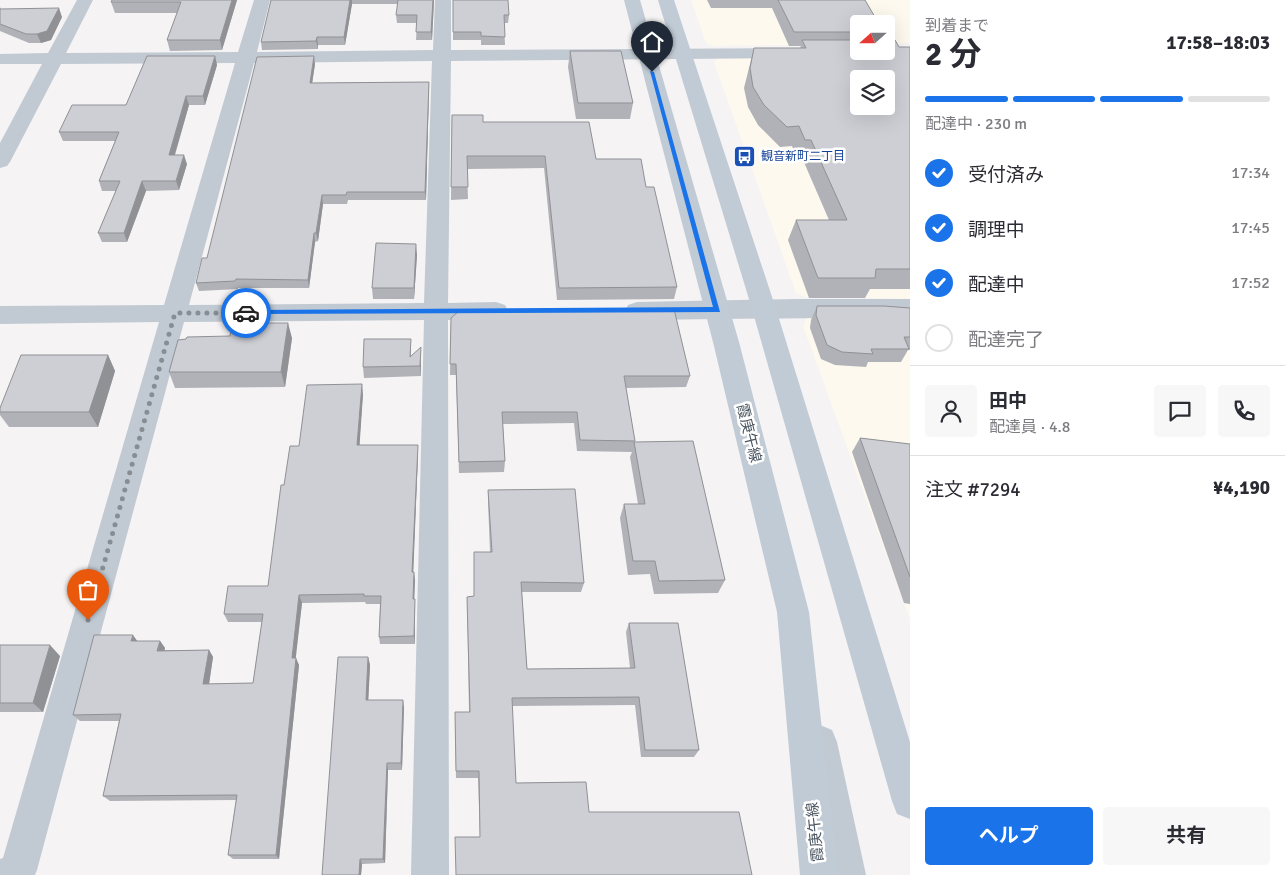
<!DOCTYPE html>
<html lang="ja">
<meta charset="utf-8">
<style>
:root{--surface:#fff;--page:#f7f7f7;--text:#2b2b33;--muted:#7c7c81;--line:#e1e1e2;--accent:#1a73e8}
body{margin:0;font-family:Signika,"Noto Sans JP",sans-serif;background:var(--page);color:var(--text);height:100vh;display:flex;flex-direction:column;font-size:19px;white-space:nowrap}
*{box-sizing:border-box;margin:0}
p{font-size:16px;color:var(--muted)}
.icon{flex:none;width:28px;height:28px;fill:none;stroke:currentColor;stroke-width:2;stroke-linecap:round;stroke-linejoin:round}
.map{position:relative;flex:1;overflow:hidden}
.drawer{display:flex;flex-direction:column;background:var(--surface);width:375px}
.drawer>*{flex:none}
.needle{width:32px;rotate:249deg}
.controls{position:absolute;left:850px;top:15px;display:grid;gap:10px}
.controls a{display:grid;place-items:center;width:45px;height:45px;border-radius:5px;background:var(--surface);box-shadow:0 5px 20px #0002;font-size:25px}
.pin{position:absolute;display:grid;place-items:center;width:42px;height:42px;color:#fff;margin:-51px -21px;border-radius:50% 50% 50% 0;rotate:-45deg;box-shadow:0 0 5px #0007}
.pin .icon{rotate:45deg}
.courier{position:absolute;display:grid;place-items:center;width:50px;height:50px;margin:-25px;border:4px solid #1a73e8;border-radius:50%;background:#fff;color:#222;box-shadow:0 1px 6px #0007}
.summary em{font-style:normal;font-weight:700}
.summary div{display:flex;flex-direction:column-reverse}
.summary{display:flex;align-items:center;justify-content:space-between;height:85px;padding:0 15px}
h1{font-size:32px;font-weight:700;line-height:38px}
.bar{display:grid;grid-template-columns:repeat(4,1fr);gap:8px 5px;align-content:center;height:60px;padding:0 15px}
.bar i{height:6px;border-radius:4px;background:var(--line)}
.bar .active{background:var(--accent)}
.bar p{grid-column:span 4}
.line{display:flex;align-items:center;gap:12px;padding:0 15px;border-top:1px solid var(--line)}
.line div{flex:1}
.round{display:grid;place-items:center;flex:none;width:52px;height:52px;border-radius:5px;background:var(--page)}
ol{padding:0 15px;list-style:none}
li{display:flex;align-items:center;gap:15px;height:55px}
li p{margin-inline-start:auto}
li .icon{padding:5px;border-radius:50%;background:var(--accent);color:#fff;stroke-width:4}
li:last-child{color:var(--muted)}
li i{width:28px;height:28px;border:2px solid var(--line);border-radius:50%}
.action{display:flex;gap:10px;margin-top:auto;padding:10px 15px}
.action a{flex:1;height:58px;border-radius:5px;background:var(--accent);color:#fff;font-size:20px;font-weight:700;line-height:58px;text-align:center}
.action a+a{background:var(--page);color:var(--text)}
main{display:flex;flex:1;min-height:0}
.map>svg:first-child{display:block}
.commercial{fill:#fdf9ef;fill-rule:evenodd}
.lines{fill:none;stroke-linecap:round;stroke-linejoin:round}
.street{fill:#c1cad2;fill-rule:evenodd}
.secondary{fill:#c1cbd6;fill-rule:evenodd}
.wall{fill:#b0b2b7}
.shaded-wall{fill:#909195}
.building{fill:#cdcfd5;stroke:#909195;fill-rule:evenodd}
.route{fill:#1a73e8}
.done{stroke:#868d94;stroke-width:5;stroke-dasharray:0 9}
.labels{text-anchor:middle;stroke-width:5;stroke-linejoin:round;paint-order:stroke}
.far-transit-label{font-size:12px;fill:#164399;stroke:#fff;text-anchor:start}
.street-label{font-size:15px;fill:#4a5661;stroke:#fff}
</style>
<main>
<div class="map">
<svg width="910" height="875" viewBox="0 0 910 875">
<rect width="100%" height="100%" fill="#f5f3f3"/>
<g class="commercial">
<path d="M691 0H910V43L886 44V24H859V44L712 46 706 43Z"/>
<path d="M910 55V299L805 297 796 293 714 62 719 58ZM859 79H886V106H859Z"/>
<path d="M910 315V620L803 326 807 318Z"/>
</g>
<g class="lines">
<g class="street">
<path d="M77 0H93L66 53 238 52 254 0H270L257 52 433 50 435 0H451V50L791 48 797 49 800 53 797 57 791 58 451 61 448 303 496 302 505 305 508 311 505 317 496 320H448L449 875H411L424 320 184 322 37 870 35 875H0V859L3 858 159 322 0 324V306L164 305 235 63 61 64 10 162 7 166 0 168V143L42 64H0V54L48 53ZM432 61 424 303 189 305 254 63Z"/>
<path d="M795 299H910V317L637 320 628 317 625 311 628 305 637 302Z"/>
<path d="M820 725 832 730 837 742 866 875H828L803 742 808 730Z"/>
</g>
<g class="secondary">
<path d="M624 0H640L739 342 809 612 838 875H800L777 612 713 342Z"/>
<path d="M658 0H674L776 309 910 742V819L897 814 892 801 752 309Z"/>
</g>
</g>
<g class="wall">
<path d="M237 0 222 50 170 51 167 40 177 13H115L111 2Z"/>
<path d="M271 0H434L432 40H416L417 23H397L396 15 398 4H352L345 45H318V49L262 50 261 42Z"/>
<path d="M453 0 509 15 508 23H504L505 45H481V40H453Z"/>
<path d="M707 0H865L859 24V51L899 47H910V289H870L865 298H809L788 240 796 220H829L803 160H798L792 146 780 147 758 125 748 107 744 88 754 48H800L801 46H789L772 8H711Z"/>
<path d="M0 7 1 9 62 17 51 40 41 43H29L0 31Z"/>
<path d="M570 51 633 103 630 119H576L568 67Z"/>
<path d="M215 56 217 65 205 105H189L175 155 187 164 179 190 146 191 127 242H102L98 233 116 191H102L99 181 115 141H63L59 132 126 105Z"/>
<path d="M315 64 312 83 429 82 426 200H348L347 204H323L318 241 315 242 309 288H238V289L199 291 196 283 207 258Z"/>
<path d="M452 115 483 122 596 159 646 187 677 287 674 299 557 300 544 168 467 169 468 199 451 200Z"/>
<path d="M417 255 414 299H373L372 288Z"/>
<path d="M817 306 910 308V350H908L901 362H868L866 367 835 365 821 359 810 328 811 320Z"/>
<path d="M451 318 690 376 686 387 626 388 635 441 634 442 725 580 718 593 654 594 650 574 628 575 620 518 624 504H638L630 457 632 452 577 451 574 423 503 424 505 461 504 472 459 473 456 375H450Z"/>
<path d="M292 338 285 387 175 388 169 372Z"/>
<path d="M411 349V356L421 358V376L364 378 363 367Z"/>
<path d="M108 355 115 371 98 427H9L0 415V408Z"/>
<path d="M363 394 359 445 418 454 413 572 415 580 414 599H415V644H380L379 637 380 604H366L365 602 302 603 295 658 299 665 279 859H233L228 855 236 800 110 801 103 796 119 721H80L73 715 138 641H160L165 648 164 650H209L213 657 209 684 253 683 262 622H228L224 614 268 586 284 485 299 446Z"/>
<path d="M860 438 910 444V604L904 603 852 452Z"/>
<path d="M488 490 584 583 581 592H522L527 669 630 668 626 632 629 623 699 750 694 757H641L635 705 512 706 516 783 586 782 480 837 478 778H456L455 712H469L467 597 474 596V552H490L488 501Z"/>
<path d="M0 645 60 656 43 712H0Z"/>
<path d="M368 657 370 665 368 700 404 707 402 770H388L385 863 362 864 361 875H322Z"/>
</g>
<g class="shaded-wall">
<path d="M232 0H237L222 50 220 40Z"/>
<path d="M350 0H352V4L345 45 344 37Z"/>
<path d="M433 0H434L432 40 431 32Z"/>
<path d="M59 8 62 17 51 40 41 43 37 34Z"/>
<path d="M317 37 318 45V49L316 41Z"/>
<path d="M215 56 217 65 205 105 203 96Z"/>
<path d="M314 56 315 64 311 91 310 83Z"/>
<path d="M429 82V90L426 200 425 192Z"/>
<path d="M186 96 189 105 172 164 169 155Z"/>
<path d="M184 155 187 164 179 190 176 181Z"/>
<path d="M142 181 146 191 127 242 124 233Z"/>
<path d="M322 195 323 204 318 241 316 233Z"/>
<path d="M314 233 315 242 309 288 308 280Z"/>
<path d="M416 244 417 255 414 299V288Z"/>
<path d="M288 323 292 338 285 387 281 372Z"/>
<path d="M421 347V376L420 366Z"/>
<path d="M108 355 115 371 98 427 89 412Z"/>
<path d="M362 384 363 394 359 454 357 445Z"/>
<path d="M418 445V454L413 580 412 572Z"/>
<path d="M414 572 415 580 414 607 413 599Z"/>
<path d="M299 595 302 603 295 665 292 658Z"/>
<path d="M415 599V644L414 636Z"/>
<path d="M133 635 138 642 131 641Z"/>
<path d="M160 641 165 648 163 658 157 651Z"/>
<path d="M50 645 60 656 43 712 33 703Z"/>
<path d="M209 650 213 657 208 691 203 684Z"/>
<path d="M368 657 370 665 368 707 366 700Z"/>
<path d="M296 658 299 665 279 859 276 855Z"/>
<path d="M403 700 404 707 402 770 401 763Z"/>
<path d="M387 763 388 770 385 863 383 859Z"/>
<path d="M360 859 362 864 361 875H359Z"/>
</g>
<g class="building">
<path d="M112 0H232L220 40H167L181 2H111Z"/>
<path d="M271 0H350L344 37H317L316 41 261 42Z"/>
<path d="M398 0H433L431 32H416L417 15H396Z"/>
<path d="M453 0H508L509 15H504L505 37 481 36V32H453Z"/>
<path d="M778 0H865L879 24H859V32H794Z"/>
<path d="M59 8 47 31 37 34H26L0 24V9Z"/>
<path d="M802 40H859V51H886V40H895L899 47H910V269H876L875 278H818L796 220H847L811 140H805L799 126 787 127 764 105 753 87 750 68 754 48H806ZM859 79H886V106H859Z"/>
<path d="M570 51H621L633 103H578Z"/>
<path d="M147 56H215L203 96H186L169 155H184L176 181H142L124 233H98L120 181H99L119 132H59L72 105H126Z"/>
<path d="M314 56 310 83 429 82 425 192H347L346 195H322L316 233H314L308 280 236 279 235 281 196 283 202 258H207L257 57Z"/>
<path d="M452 115H483V122H589L596 159H641L646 187H654L677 287 559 288 545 156H467L468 187H451Z"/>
<path d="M376 243 416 244 414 288H372Z"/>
<path d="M817 306H884L910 308V337H904L909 349H871L873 354 842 352 827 345 816 315Z"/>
<path d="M674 309 690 376H624L635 441 580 440 577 412H502L505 461 459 462 456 364H450L451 318 460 310Z"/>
<path d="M242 323H288L281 372H169L178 340 186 339 187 337 230 336 231 329H240Z"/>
<path d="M364 339H411L410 357 421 347 420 366 363 367Z"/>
<path d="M21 355H108L89 412H0V408Z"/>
<path d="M362 384 357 445H418L412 572H414L413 599H415L414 636 379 637 381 596H364V594L299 595 292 658H296L276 855H228L237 795 103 796 121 714 73 715 94 635H133L131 641H160L157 651 209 650 203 684 253 683 263 614H224L228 586H268L281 485H284L290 446H299L307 385Z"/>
<path d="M860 438 910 444V577Z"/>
<path d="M693 441 725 580 659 581 655 561H633L624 504H645L634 442Z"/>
<path d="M575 489 584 583 521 582 527 669 635 668 629 623H678L699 750H645L639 697 512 698 516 783 586 782 589 812H739L752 875H456L455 837H480L479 771H456L455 712H470L467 597 474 596V552H492L488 490Z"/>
<path d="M0 645H50L33 703H0Z"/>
<path d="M338 657H368L366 700H403L401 763H387L383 859H360L359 875H322Z"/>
</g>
<path class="route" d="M650 71 654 72 720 312 244 314V311L246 310 713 307Z"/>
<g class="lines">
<path class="done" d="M88 620 175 313H246"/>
</g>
<defs>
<symbol id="bus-square" viewBox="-11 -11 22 22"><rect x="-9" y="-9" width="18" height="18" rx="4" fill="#1a4fb4" stroke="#fff"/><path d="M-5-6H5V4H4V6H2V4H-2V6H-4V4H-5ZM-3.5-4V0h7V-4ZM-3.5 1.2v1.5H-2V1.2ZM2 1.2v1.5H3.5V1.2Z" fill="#fff"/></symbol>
</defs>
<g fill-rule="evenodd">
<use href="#bus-square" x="732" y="144" width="25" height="25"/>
</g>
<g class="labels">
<g class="far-transit-label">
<text x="761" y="160">観音新町二丁目</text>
</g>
<g class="street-label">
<text transform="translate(749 433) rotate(76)" y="5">霞庚午線</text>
<text transform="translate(815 832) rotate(-96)" y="5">霞庚午線</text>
</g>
</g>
</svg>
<div class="controls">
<a><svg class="needle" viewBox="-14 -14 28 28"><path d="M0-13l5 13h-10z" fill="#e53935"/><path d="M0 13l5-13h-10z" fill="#7c7c81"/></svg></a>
<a><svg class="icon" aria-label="layers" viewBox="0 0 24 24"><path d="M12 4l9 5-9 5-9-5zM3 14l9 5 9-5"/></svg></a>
</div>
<div class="pin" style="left:88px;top:620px;background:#ea580c"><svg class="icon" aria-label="bag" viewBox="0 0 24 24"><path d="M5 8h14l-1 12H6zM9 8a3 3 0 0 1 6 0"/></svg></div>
<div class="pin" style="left:652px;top:72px;background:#1f2937"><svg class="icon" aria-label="home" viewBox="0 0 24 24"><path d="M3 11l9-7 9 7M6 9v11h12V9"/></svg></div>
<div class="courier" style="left:246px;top:313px"><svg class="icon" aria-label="car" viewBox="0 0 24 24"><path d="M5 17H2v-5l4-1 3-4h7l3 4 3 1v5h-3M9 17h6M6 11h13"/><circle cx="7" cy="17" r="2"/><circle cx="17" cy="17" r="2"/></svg></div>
</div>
<section class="drawer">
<div class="summary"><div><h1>2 分</h1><p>到着まで</p></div><em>17:58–18:03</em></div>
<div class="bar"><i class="active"></i><i class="active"></i><i class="active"></i><i></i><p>配達中 · 230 m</p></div>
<ol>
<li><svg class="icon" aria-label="check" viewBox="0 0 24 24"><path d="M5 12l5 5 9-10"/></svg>受付済み<p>17:34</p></li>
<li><svg class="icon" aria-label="check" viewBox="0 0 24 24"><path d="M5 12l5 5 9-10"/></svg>調理中<p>17:45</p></li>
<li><svg class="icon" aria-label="check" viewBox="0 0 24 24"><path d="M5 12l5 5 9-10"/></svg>配達中<p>17:52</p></li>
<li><i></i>配達完了</li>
</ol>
<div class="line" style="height:90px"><a class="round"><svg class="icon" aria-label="person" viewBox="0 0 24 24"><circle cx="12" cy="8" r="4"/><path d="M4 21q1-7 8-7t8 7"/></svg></a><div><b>田中</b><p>配達員 · 4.8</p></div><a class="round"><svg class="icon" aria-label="chat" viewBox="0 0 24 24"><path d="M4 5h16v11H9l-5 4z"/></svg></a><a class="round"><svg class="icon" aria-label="phone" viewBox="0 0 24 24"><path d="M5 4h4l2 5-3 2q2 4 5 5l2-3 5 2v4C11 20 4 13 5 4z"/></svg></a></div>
<div class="line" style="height:65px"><div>注文 #7294</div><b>¥4,190</b></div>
<div class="action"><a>ヘルプ</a><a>共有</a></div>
</section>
</main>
